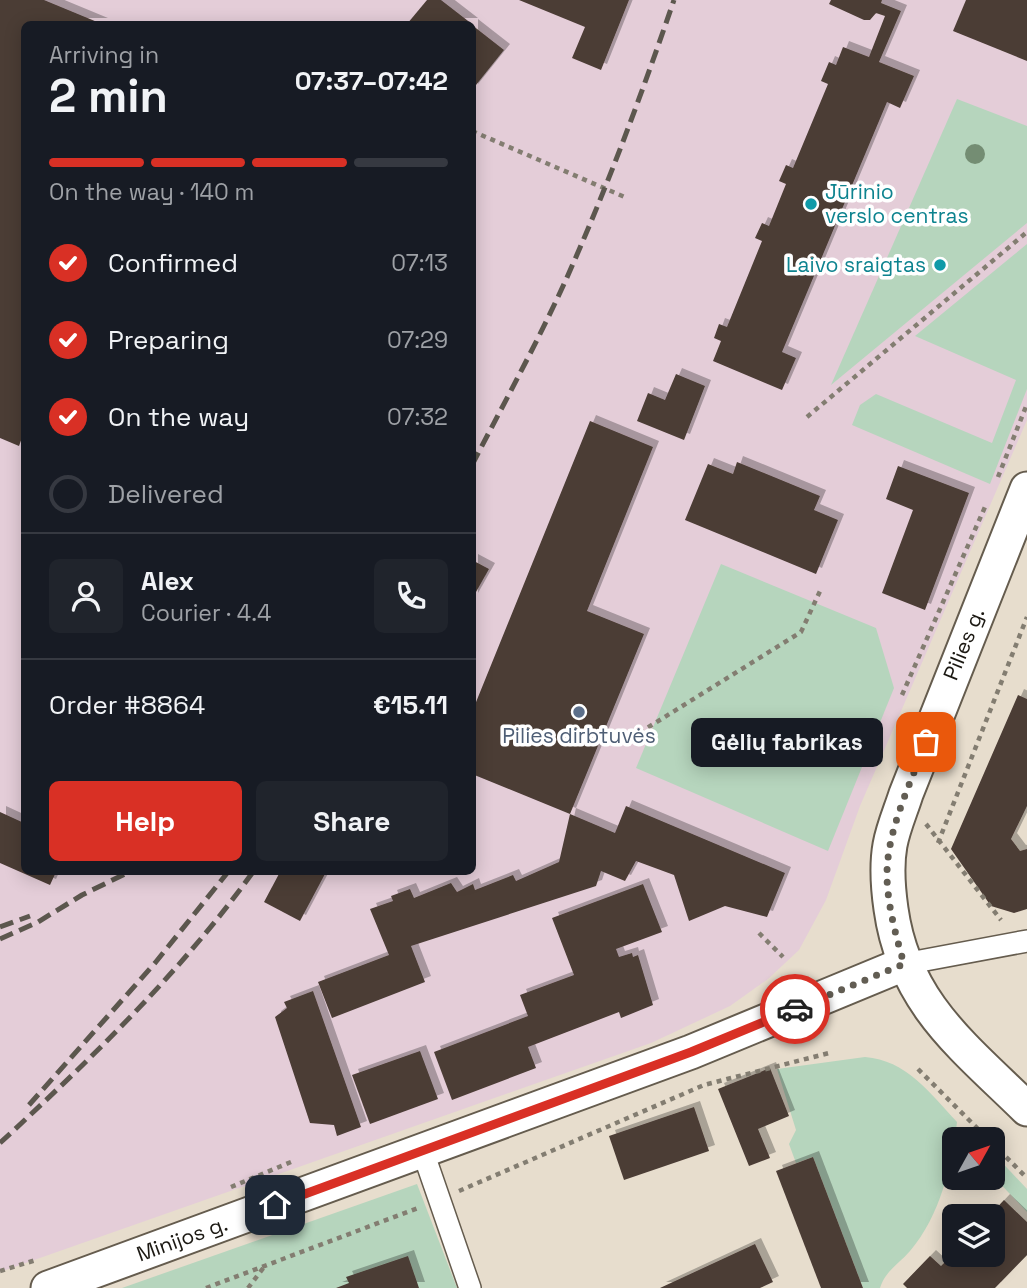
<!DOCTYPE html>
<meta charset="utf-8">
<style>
:root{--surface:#171b24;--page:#20242c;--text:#f1f3f6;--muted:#9ea1a6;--line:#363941;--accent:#d93025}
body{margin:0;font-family:"Space Grotesk",sans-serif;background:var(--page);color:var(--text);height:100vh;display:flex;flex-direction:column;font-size:26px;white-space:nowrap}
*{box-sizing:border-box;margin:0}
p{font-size:23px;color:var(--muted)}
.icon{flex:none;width:38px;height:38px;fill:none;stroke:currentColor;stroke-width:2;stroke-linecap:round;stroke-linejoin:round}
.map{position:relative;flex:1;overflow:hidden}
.side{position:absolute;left:21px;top:21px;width:455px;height:854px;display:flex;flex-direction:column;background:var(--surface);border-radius:10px;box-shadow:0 4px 18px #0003}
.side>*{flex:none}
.needle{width:46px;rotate:50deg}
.tools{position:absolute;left:942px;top:1127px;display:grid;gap:14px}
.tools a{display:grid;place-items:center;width:63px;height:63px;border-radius:10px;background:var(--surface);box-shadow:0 4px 18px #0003;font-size:35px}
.pin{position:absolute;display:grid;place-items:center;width:60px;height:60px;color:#fff;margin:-30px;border-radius:14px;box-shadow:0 4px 10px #0006}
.courier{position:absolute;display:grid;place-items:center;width:70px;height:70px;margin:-35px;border:5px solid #d93025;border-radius:50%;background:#fff;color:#222;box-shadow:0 2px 9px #0007}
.bubble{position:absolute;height:49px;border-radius:10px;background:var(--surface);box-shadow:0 4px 18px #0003;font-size:23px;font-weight:700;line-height:49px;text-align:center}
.head em{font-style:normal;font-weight:700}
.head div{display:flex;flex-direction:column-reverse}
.head{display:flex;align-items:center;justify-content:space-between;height:119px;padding:0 28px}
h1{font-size:46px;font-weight:700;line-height:52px}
.bar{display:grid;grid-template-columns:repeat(4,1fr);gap:10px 7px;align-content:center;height:84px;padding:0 28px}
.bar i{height:9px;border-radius:5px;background:var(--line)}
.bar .active{background:var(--accent)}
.bar p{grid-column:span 4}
.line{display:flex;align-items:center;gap:18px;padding:0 28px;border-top:2px solid var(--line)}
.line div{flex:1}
.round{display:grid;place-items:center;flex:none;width:74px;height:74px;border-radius:10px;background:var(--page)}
ol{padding:0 28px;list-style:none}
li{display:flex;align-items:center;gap:21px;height:77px}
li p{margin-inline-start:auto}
li .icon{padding:7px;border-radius:50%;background:var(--accent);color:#fff;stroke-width:4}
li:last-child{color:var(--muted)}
li i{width:38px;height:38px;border:4px solid var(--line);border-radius:50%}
.cta{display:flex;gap:14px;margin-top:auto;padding:14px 28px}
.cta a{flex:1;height:80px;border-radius:10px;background:var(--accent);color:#fff;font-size:28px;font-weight:700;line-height:80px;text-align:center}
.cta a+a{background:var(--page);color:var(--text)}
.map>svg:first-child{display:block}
.industrial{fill:#e4cdd8;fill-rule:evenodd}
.green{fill:#b6d5bd}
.building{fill:#4b3c35;filter:url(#shadow)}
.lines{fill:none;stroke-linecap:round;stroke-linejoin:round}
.minor-casing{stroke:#655c4e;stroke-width:24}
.primary-casing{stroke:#655c4e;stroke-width:37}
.path{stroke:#837d71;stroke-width:4.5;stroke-dasharray:5 5;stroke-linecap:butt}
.minor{stroke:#fff;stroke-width:21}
.primary{stroke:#fff;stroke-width:33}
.rail{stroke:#5c574e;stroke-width:5;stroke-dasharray:14 7;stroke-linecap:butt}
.tree{fill:#748d73}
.done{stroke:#625d53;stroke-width:7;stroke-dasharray:0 12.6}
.route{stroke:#d93025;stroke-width:9}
.culture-dot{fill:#0f9aa8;stroke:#fff;stroke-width:2.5}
.service-dot{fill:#5c6f8a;stroke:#fff;stroke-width:2.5}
.labels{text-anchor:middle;stroke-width:7;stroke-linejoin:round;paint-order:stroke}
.culture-label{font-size:21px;fill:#0d838f;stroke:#fff;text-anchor:start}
.street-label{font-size:21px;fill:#1b1812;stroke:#fff}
.service-label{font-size:21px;fill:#4e5e75;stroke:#fff}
</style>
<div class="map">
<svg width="1027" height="1288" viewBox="0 0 1027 1288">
<defs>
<filter id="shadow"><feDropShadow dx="6" dy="-6" stdDeviation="0" flood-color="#0004"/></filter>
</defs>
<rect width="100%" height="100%" fill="#e7ddcd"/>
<path class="industrial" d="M0 0H1027V420L860 806 826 900 799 950 768 979 730 1006 651 1043 0 1272ZM24 24H472V872H24Z"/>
<g class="green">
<path d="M957 99 1027 126V223L831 385Z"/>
<path d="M1027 244V389L990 484 852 425 860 405 876 394 992 443 1016 380 915 336Z"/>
<path d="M721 564 876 628 894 688 828 851 636 768Z"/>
<path d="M865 1057C906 1060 930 1093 957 1122 952 1165 940 1216 910 1251 898 1265 886 1270 880 1288H863L813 1157 796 1163 789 1144 796 1130 777 1069Z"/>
<path d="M992 1152 1027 1189V1212L992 1175Z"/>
<path d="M417 1184 457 1288H122Z"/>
</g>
<g class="building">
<path d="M0 0H44L102 24H24V432L19 446 0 438Z"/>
<path d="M427 0H441L472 24H407Z"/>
<path d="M519 0H629L601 70 572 58 585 27Z"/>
<path d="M831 0H882L881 3 901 11 879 62 914 76 900 108 887 102 782 352 796 358 782 390 713 361 721 341 714 338 719 324 727 327 762 241 755 238 762 223 769 226 786 184 779 181 786 165 793 168 828 84 821 81 829 62 836 65 843 47 869 57 885 16 876 13 870 20H864L829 4Z"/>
<path d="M966 0H1027V61L953 31Z"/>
<path d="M472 25 504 50 472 90Z"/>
<path d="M676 374 705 386 684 440 637 421 648 393 665 400Z"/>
<path d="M590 421 653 447 587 611 644 634 570 814 472 774V712Z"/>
<path d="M737 462 820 496 814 510 838 520 816 574 685 520 708 464 733 474Z"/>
<path d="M898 466 969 493 925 610 882 593 913 510 886 499Z"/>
<path d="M472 560 489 569 472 599Z"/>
<path d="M1018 695 1027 699V806L1011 839 1020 851 1027 849V909L1014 913 991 906 951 849Z"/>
<path d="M626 806 785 873 767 917 725 906 689 921 674 875 636 861 625 881 601 871 596 886 411 946 425 982 332 1018 318 982 389 955 370 909 393 901 391 896 410 889 414 898 451 883 457 892 473 884 475 890 513 875 516 881 559 862 570 814 615 833Z"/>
<path d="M0 812 24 823V872H56L50 885 0 863Z"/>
<path d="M280 872H326L300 921 264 902Z"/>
<path d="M643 884 662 932 616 949 619 957 632 953 633 957 638 955 653 1005 621 1018 619 1012 528 1047 536 1068 452 1100 434 1052 528 1016 520 995 574 975 552 918Z"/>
<path d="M313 991 361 1127 337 1136 334 1125 310 1123 275 1017 287 1008 284 1002Z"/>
<path d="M420 1051 438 1099 370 1124 352 1075Z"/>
<path d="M770 1068 789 1116 758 1129 770 1158 749 1166 718 1089Z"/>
<path d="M694 1107 709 1151 624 1180 609 1136Z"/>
<path d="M813 1157 863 1288H821L776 1171Z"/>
<path d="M1004 1200 1027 1222V1255L995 1288H907L903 1284 930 1256 941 1266 954 1253 992 1255V1216H989Z"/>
<path d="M755 1244 773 1282 760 1288H660Z"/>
<path d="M408 1256 419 1288H336L349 1283 346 1277Z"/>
</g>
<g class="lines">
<defs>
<g id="minor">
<path d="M904 964 1027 941"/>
<path d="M423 1152 470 1288"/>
</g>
<g id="primary">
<path d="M1027 489 906 794C901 810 893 828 890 845 886 867 888 888 891 909 904 1003 964 1047 1027 1109"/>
<path d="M48 1288 691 1052 904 964"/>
</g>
</defs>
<use href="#minor" class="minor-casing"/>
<use href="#primary" class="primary-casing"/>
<g class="path">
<path d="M472 131 627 198"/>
<path d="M807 417 1027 232"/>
<path d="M998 477 1027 404"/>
<path d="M902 695 985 507"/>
<path d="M631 738 801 632 821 589"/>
<path d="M926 824 1001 920"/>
<path d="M938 843 1027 617"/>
<path d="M759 933 783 957"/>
<path d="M918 1069 988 1139"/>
<path d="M992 1143 1027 1178"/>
<path d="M231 1187 291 1162"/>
<path d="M459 1191 704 1085 829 1053"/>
<path d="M0 1271 36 1260"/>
<path d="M206 1288 418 1208"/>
<path d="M248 1288 264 1267"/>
</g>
<use href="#minor" class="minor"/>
<use href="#primary" class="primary"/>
<g class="rail">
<path d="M472 465C503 405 536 345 564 284 606 191 641 96 674 0"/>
<path d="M0 927 30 916"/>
<path d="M0 939 38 922 82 895 129 872"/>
<path d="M29 1105 155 963 228 872"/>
<path d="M0 1143C90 1060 181 972 253 872"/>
</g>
</g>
<circle class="tree" cx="975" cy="154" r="10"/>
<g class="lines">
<path class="done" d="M795 1009 904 964C896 936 888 907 887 878 886 832 910 785 926 742"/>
<path class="route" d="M275 1205 691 1052 795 1009"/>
</g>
<g class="culture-dot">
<circle cx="811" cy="204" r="7"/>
<circle cx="940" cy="265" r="7"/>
</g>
<circle class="service-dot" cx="579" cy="712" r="7"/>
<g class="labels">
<g class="culture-label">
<text x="825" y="199">Jūrinio<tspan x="825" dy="24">verslo centras</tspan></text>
<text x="926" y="272" text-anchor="end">Laivo sraigtas</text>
</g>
<g class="street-label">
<text transform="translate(964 644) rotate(-68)" y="7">Pilies g.</text>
<text transform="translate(182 1239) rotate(-20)" y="7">Minijos g.</text>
</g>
<g class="service-label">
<text x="579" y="743">Pilies dirbtuvės</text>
</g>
</g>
</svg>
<div class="tools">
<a><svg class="needle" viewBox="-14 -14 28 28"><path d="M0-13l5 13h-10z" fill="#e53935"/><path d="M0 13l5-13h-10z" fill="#9ea1a6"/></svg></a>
<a><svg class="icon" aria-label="layers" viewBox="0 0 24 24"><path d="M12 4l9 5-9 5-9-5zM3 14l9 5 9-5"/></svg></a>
</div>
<div class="pin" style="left:926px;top:742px;background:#ea580c"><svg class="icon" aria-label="bag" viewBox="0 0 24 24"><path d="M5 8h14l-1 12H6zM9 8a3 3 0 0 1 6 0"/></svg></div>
<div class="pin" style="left:275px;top:1205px;background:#1f2937"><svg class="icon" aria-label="home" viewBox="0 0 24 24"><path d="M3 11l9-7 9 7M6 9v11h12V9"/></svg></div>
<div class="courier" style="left:795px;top:1009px"><svg class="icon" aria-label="car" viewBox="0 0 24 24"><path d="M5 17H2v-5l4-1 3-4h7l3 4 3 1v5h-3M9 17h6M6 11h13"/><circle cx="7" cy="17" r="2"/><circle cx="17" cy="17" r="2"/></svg></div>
<div class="bubble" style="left:691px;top:718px;width:192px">Gėlių fabrikas</div>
<section class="side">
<div class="head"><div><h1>2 min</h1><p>Arriving in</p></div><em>07:37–07:42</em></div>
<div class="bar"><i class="active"></i><i class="active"></i><i class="active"></i><i></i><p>On the way · 140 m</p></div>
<ol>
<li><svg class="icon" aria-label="check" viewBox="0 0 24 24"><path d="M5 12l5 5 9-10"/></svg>Confirmed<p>07:13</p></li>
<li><svg class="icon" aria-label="check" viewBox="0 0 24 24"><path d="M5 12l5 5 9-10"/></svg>Preparing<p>07:29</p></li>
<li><svg class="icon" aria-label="check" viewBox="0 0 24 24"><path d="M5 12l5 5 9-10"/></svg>On the way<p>07:32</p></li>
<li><i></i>Delivered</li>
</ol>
<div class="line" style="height:126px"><a class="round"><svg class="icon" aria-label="person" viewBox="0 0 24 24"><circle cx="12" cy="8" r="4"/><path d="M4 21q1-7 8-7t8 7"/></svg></a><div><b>Alex</b><p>Courier · 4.4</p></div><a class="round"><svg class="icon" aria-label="phone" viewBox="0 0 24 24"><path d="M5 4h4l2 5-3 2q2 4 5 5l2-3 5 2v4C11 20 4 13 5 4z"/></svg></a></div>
<div class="line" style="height:91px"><div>Order #8864</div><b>€15.11</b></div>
<div class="cta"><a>Help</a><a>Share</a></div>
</section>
</div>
